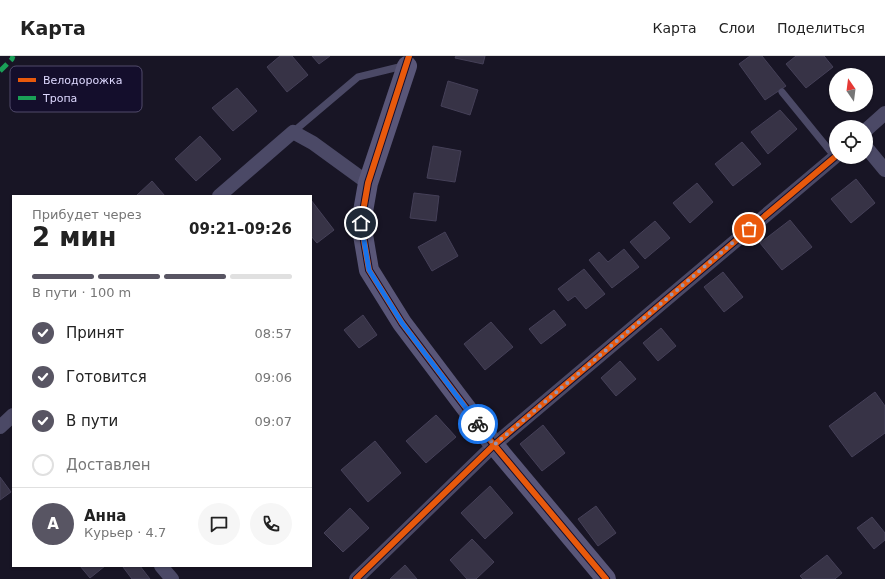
<!DOCTYPE html>
<html lang="ru">
<meta charset="utf-8">
<style>
:root{--surface:#fff;--page:#f6f6f6;--text:#222;--muted:#767676;--line:#e0e0e0;--accent:#585563}
body{margin:0;font-family:"DejaVu Sans",sans-serif;background:var(--page);color:var(--text);height:100vh;display:flex;flex-direction:column;font-size:15px;white-space:nowrap}
*{box-sizing:border-box;margin:0}
p{font-size:13px;color:var(--muted)}
.icon{flex:none;width:22px;height:22px;fill:none;stroke:currentColor;stroke-width:2;stroke-linecap:round;stroke-linejoin:round}
.map{position:relative;flex:1;overflow:hidden}
.side{position:absolute;left:12px;top:139px;width:300px;height:372px;display:flex;flex-direction:column;background:var(--surface);border-radius:0px;box-shadow:0 1px 3px #0004}
.side>*{flex:none}
.needle{width:26px;rotate:346deg}
.buttons{position:absolute;left:829px;top:12px;display:grid;gap:8px}
.buttons a{display:grid;place-items:center;width:44px;height:44px;border-radius:50%;background:var(--surface);box-shadow:0 1px 3px #0004;font-size:20px}
.pin{position:absolute;display:grid;place-items:center;width:34px;height:34px;color:#fff;margin:-17px;border:2px solid #fff;border-radius:50%;box-shadow:0 1px 4px #0007}
.courier{position:absolute;display:grid;place-items:center;width:40px;height:40px;margin:-20px;border:3px solid #1a73e8;border-radius:50%;background:#fff;color:#222;box-shadow:0 1px 5px #0007}
.headline em{font-style:normal;font-weight:800}
.headline div{display:flex;flex-direction:column-reverse}
.headline{display:flex;align-items:center;justify-content:space-between;height:68px;padding:0 20px}
h1{font-size:26px;font-weight:800;line-height:30px}
.bar{display:grid;grid-template-columns:repeat(4,1fr);gap:6px 4px;align-content:center;height:48px;padding:0 20px}
.bar i{height:5px;border-radius:3px;background:var(--line)}
.bar .active{background:var(--accent)}
.bar p{grid-column:span 4}
.line{display:flex;align-items:center;gap:10px;padding:0 20px;border-top:1px solid var(--line)}
.line div{flex:1}
.round{display:grid;place-items:center;flex:none;width:42px;height:42px;border-radius:21px;background:var(--page)}
ol{padding:0 20px;list-style:none}
li{display:flex;align-items:center;gap:12px;height:44px}
li p{margin-inline-start:auto}
li .icon{padding:4px;border-radius:50%;background:var(--accent);color:#fff;stroke-width:4}
li:last-child{color:var(--muted)}
li i{width:22px;height:22px;border:2px solid var(--line);border-radius:50%}
header{display:flex;align-items:center;gap:24px;box-sizing:border-box;height:56px;padding:0 20px;background:var(--surface);border-bottom:1px solid var(--line)}
header strong{font-size:19px}
nav{display:flex;gap:22px;margin-inline-start:auto;font-size:14px}
.map>svg:first-child{display:block}
.building{fill:#373346;stroke:#454058}
.lines{fill:none;stroke-linecap:round;stroke-linejoin:round}
.lane{stroke:#4b4966;stroke-width:7}
.street{stroke:#4b4966;stroke-width:14}
.secondary{stroke:#595678;stroke-width:20}
.quiet{stroke:#1a9f57;stroke-width:5;stroke-dasharray:10 5;stroke-linecap:butt}
.cycleway-casing{stroke:#140e2c;stroke-width:8}
.cycleway{stroke:#e8590c;stroke-width:6}
.done{stroke:#9994b3;stroke-width:4;stroke-dasharray:0 7.2}
.route{stroke:#1a73e8;stroke-width:5}
.key{fill:#140e2c;stroke:#514b6b;stroke-width:1}
.key-label{font-size:11px;fill:#ded9ff}
</style>
<header>
<strong>Карта</strong>
<nav><a>Карта</a><a>Слои</a><a>Поделиться</a></nav>
</header>
<div class="map">
<svg width="885" height="523" viewBox="0 0 885 523">
<rect width="100%" height="100%" fill="#181525"/>
<g class="building">
<path d="M280 0H292L308 19 287 36 267 11Z"/>
<path d="M312 0H330L319 8Z"/>
<path d="M456 0H485L483 8 455 2Z"/>
<path d="M750 0H762L786 30 765 44 739 8Z"/>
<path d="M796 0H824L833 11 806 32 786 8Z"/>
<path d="M448 25 478 34 470 59 441 50Z"/>
<path d="M237 32 257 55 233 75 212 52Z"/>
<path d="M780 54 797 73 768 98 751 76Z"/>
<path d="M200 80 221 103 196 125 175 103Z"/>
<path d="M742 86 761 108 733 130 715 108Z"/>
<path d="M433 90 461 95 455 126 427 122Z"/>
<path d="M856 123 875 147 851 167 831 143Z"/>
<path d="M152 125 165 140H136Z"/>
<path d="M697 127 713 146 690 167 673 147Z"/>
<path d="M414 137 439 140 436 165 410 162Z"/>
<path d="M311 144 334 174 317 187 311 180Z"/>
<path d="M790 164 812 191 782 214 760 187Z"/>
<path d="M655 165 670 182 645 203 630 186Z"/>
<path d="M445 176 458 200 432 215 418 191Z"/>
<path d="M624 193 639 211 612 232 589 204 599 196 608 206Z"/>
<path d="M584 213 605 238 586 253 575 240 568 245 558 233Z"/>
<path d="M723 216 743 241 724 256 704 231Z"/>
<path d="M554 254 566 269 541 288 529 273Z"/>
<path d="M363 259 377 279 359 292 344 274Z"/>
<path d="M491 266 513 291 485 314 464 288Z"/>
<path d="M661 272 676 290 658 305 643 287Z"/>
<path d="M620 305 636 323 616 340 601 322Z"/>
<path d="M875 336 885 350V377L852 401 829 370Z"/>
<path d="M436 359 456 381 426 407 406 385Z"/>
<path d="M543 369 565 397 542 415 520 388Z"/>
<path d="M375 385 401 417 368 446 341 414Z"/>
<path d="M0 421 11 436 0 444Z"/>
<path d="M490 430 513 457 485 483 461 457Z"/>
<path d="M596 450 616 477 598 490 578 463Z"/>
<path d="M350 452 369 472 343 496 324 477Z"/>
<path d="M872 461 885 477V484L874 493 857 472Z"/>
<path d="M472 483 494 506 476 523H467L450 504Z"/>
<path d="M827 499 842 517 835 523H803L800 520Z"/>
<path d="M405 509 417 523H390Z"/>
<path d="M80 510H105L90 522Z"/>
<path d="M124 510H140L150 523H132L123 511Z"/>
</g>
<g class="lines">
<g class="lane">
<path d="M782 36 835 101"/>
<path d="M293 76 358 21 403 10"/>
</g>
<g class="street">
<path d="M866 74 885 57"/>
<path d="M866 91 885 114"/>
<path d="M219 140 293 76 313 87 368 127"/>
<path d="M0 371 13 359"/>
<path d="M161 510 172 523"/>
<path d="M356 523 494 389 836 100"/>
</g>
<path class="secondary" d="M407 10 368 127 361 167 369 214 402 267 494 389 606 523"/>
<path class="quiet" d="M0 15 12 3 13 0"/>
<defs>
<g id="cycleway">
<path d="M409 0 368 127 361 167 369 214 402 267 494 389 606 523"/>
<path d="M356 523 494 389 836 100"/>
</g>
</defs>
<use href="#cycleway" class="cycleway-casing"/>
<use href="#cycleway" class="cycleway"/>
</g>
<g class="lines">
<path class="done" d="M478 368 494 389 749 173"/>
<path class="route" d="M361 167 369 214 402 267 478 368"/>
</g>
<rect x="10" y="10" width="132" height="46" rx="6" class="key"/>
<rect x="18" y="22" width="18" height="4" fill="#e8590c"/>
<rect x="18" y="40" width="18" height="4" fill="#1a9f57"/>
<g class="key-label">
<text x="43" y="28">Велодорожка</text>
<text x="43" y="46">Тропа</text>
</g>
</svg>
<div class="buttons">
<a><svg class="needle" viewBox="-14 -14 28 28"><path d="M0-13l5 13h-10z" fill="#e53935"/><path d="M0 13l5-13h-10z" fill="#767676"/></svg></a>
<a><svg class="icon" aria-label="locate" viewBox="0 0 24 24"><circle cx="12" cy="12" r="6"/><path d="M12 2v4M12 18v4M2 12h4M18 12h4"/></svg></a>
</div>
<div class="pin" style="left:749px;top:173px;background:#ea580c"><svg class="icon" aria-label="bag" viewBox="0 0 24 24"><path d="M5 8h14l-1 12H6zM9 8a3 3 0 0 1 6 0"/></svg></div>
<div class="pin" style="left:361px;top:167px;background:#1f2937"><svg class="icon" aria-label="home" viewBox="0 0 24 24"><path d="M3 11l9-7 9 7M6 9v11h12V9"/></svg></div>
<div class="courier" style="left:478px;top:368px"><svg class="icon" aria-label="bike" viewBox="0 0 24 24"><circle cx="6" cy="16" r="4"/><circle cx="18" cy="16" r="4"/><path d="M6 16l4-8h5l3 8M10 8l3 8H6M13 5h3"/></svg></div>
<section class="side">
<div class="headline"><div><h1>2 мин</h1><p>Прибудет через</p></div><em>09:21–09:26</em></div>
<div class="bar"><i class="active"></i><i class="active"></i><i class="active"></i><i></i><p>В пути · 100 m</p></div>
<ol>
<li><svg class="icon" aria-label="check" viewBox="0 0 24 24"><path d="M5 12l5 5 9-10"/></svg>Принят<p>08:57</p></li>
<li><svg class="icon" aria-label="check" viewBox="0 0 24 24"><path d="M5 12l5 5 9-10"/></svg>Готовится<p>09:06</p></li>
<li><svg class="icon" aria-label="check" viewBox="0 0 24 24"><path d="M5 12l5 5 9-10"/></svg>В пути<p>09:07</p></li>
<li><i></i>Доставлен</li>
</ol>
<div class="line" style="height:72px"><b class="round" style="background:var(--accent);color:#fff">А</b><div><b>Анна</b><p>Курьер · 4.7</p></div><a class="round"><svg class="icon" aria-label="chat" viewBox="0 0 24 24"><path d="M4 5h16v11H9l-5 4z"/></svg></a><a class="round"><svg class="icon" aria-label="phone" viewBox="0 0 24 24"><path d="M5 4h4l2 5-3 2q2 4 5 5l2-3 5 2v4C11 20 4 13 5 4z"/></svg></a></div>
</section>
</div>
